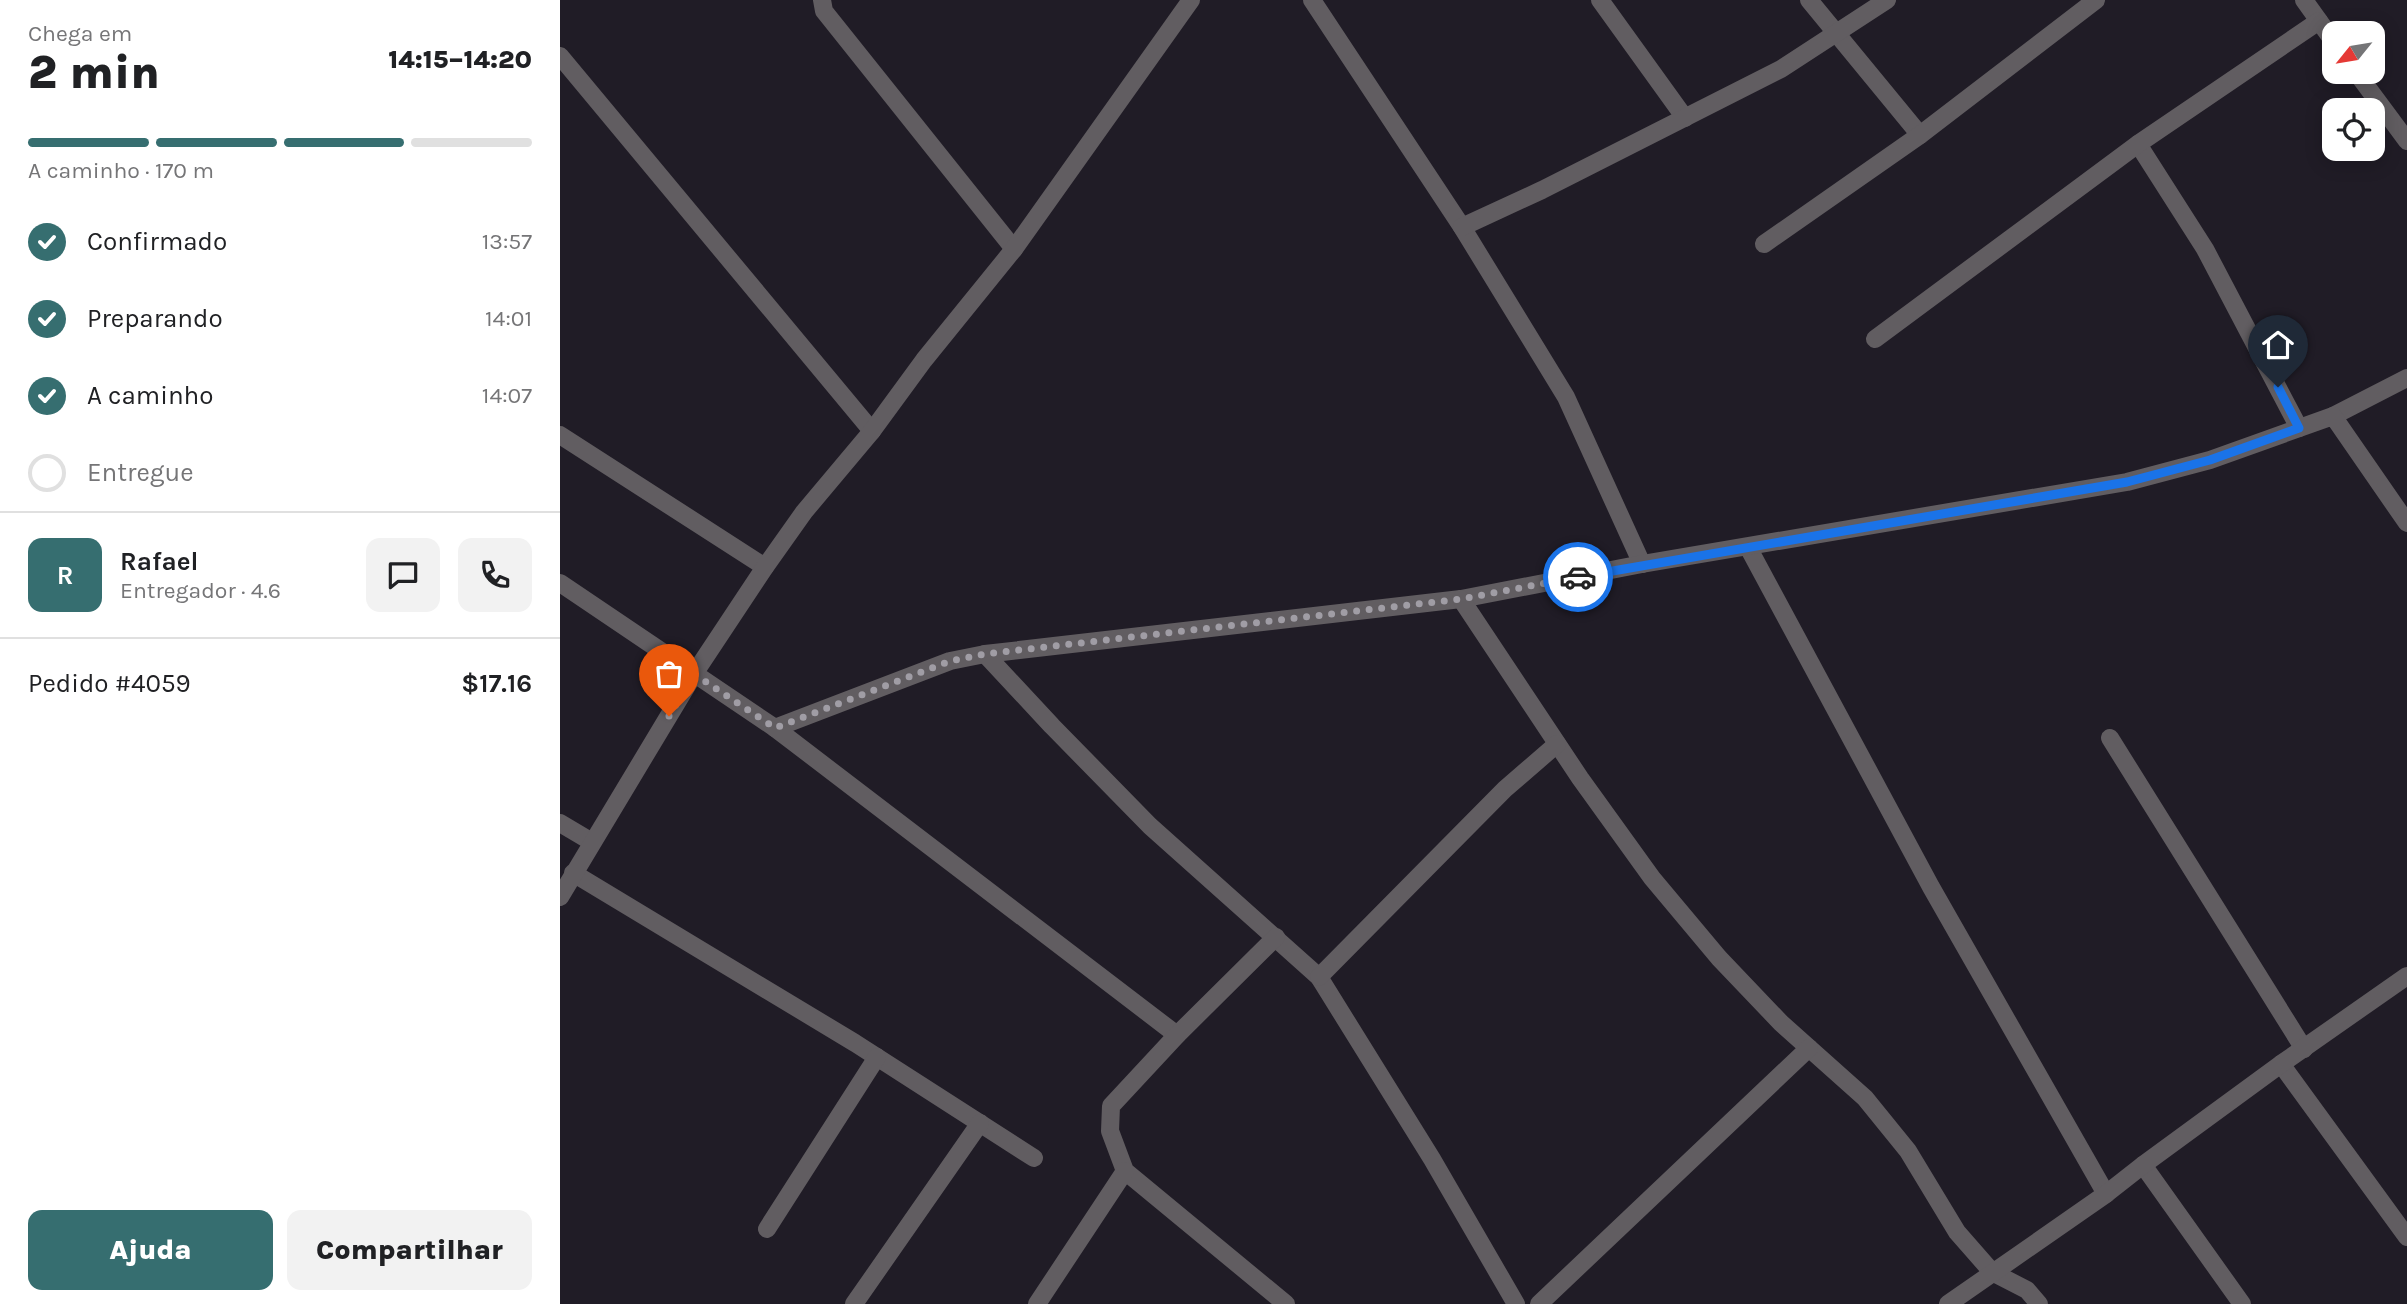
<!DOCTYPE html>
<html lang="pt">
<meta charset="utf-8">
<style>
:root{--surface:#fff;--page:#f2f2f2;--text:#202124;--muted:#757577;--line:#e0e0e0;--accent:#366e70}
body{margin:0;font-family:Karla,sans-serif;background:var(--page);color:var(--text);height:100vh;display:flex;flex-direction:column;font-size:26px;white-space:nowrap}
*{box-sizing:border-box;margin:0}
p{font-size:23px;color:var(--muted)}
.icon{flex:none;width:38px;height:38px;fill:none;stroke:currentColor;stroke-width:2;stroke-linecap:round;stroke-linejoin:round}
.map{position:relative;flex:1;overflow:hidden}
.details{display:flex;flex-direction:column;background:var(--surface);width:560px}
.details>*{flex:none}
.needle{width:46px;rotate:240deg}
.fabs{position:absolute;left:1762px;top:21px;display:grid;gap:14px}
.fabs a{display:grid;place-items:center;width:63px;height:63px;border-radius:14px;background:var(--surface);box-shadow:0 4px 18px #0003;font-size:35px}
.pin{position:absolute;display:grid;place-items:center;width:60px;height:60px;color:#fff;margin:-72px -30px;border-radius:50% 50% 50% 0;rotate:-45deg;box-shadow:0 0 7px #0007}
.pin .icon{rotate:45deg}
.courier{position:absolute;display:grid;place-items:center;width:70px;height:70px;margin:-35px;border:5px solid #1a73e8;border-radius:50%;background:#fff;color:#222;box-shadow:0 2px 9px #0007}
.head em{font-style:normal;font-weight:800}
.head div{display:flex;flex-direction:column-reverse}
.head{display:flex;align-items:center;justify-content:space-between;height:119px;padding:0 28px}
h1{font-size:46px;font-weight:800;line-height:52px}
.bar{display:grid;grid-template-columns:repeat(4,1fr);gap:10px 7px;align-content:center;height:84px;padding:0 28px}
.bar i{height:9px;border-radius:5px;background:var(--line)}
.bar .current{background:var(--accent)}
.bar p{grid-column:span 4}
.line{display:flex;align-items:center;gap:18px;padding:0 28px;border-top:2px solid var(--line)}
.line div{flex:1}
.round{display:grid;place-items:center;flex:none;width:74px;height:74px;border-radius:14px;background:var(--page)}
ol{padding:0 28px;list-style:none}
li{display:flex;align-items:center;gap:21px;height:77px}
li p{margin-inline-start:auto}
li .icon{padding:7px;border-radius:50%;background:var(--accent);color:#fff;stroke-width:4}
li:last-child{color:var(--muted)}
li i{width:38px;height:38px;border:4px solid var(--line);border-radius:50%}
.cta{display:flex;gap:14px;margin-top:auto;padding:14px 28px}
.cta a{flex:1;height:80px;border-radius:14px;background:var(--accent);color:#fff;font-size:28px;font-weight:800;line-height:80px;text-align:center}
.cta a+a{background:var(--page);color:var(--text)}
main{display:flex;flex:1;min-height:0}
.map>svg:first-child{display:block}
.lines{fill:none;stroke-linecap:round;stroke-linejoin:round}
.minor{stroke:#615d61;stroke-width:18}
.done{stroke:#a09da5;stroke-width:7;stroke-dasharray:0 12.6}
.route{stroke:#1a73e8;stroke-width:9}
</style>
<main>
<section class="details">
<div class="head"><div><h1>2 min</h1><p>Chega em</p></div><em>14:15–14:20</em></div>
<div class="bar"><i class="current"></i><i class="current"></i><i class="current"></i><i></i><p>A caminho · 170 m</p></div>
<ol>
<li><svg class="icon" aria-label="check" viewBox="0 0 24 24"><path d="M5 12l5 5 9-10"/></svg>Confirmado<p>13:57</p></li>
<li><svg class="icon" aria-label="check" viewBox="0 0 24 24"><path d="M5 12l5 5 9-10"/></svg>Preparando<p>14:01</p></li>
<li><svg class="icon" aria-label="check" viewBox="0 0 24 24"><path d="M5 12l5 5 9-10"/></svg>A caminho<p>14:07</p></li>
<li><i></i>Entregue</li>
</ol>
<div class="line" style="height:126px"><b class="round" style="background:var(--accent);color:#fff">R</b><div><b>Rafael</b><p>Entregador · 4.6</p></div><a class="round"><svg class="icon" aria-label="chat" viewBox="0 0 24 24"><path d="M4 5h16v11H9l-5 4z"/></svg></a><a class="round"><svg class="icon" aria-label="phone" viewBox="0 0 24 24"><path d="M5 4h4l2 5-3 2q2 4 5 5l2-3 5 2v4C11 20 4 13 5 4z"/></svg></a></div>
<div class="line" style="height:91px"><div>Pedido #4059</div><b>$17.16</b></div>
<div class="cta"><a>Ajuda</a><a>Compartilhar</a></div>
</section>
<div class="map">
<svg width="1847" height="1304" viewBox="0 0 1847 1304">
<rect width="100%" height="100%" fill="#201c26"/>
<g class="lines">
<g class="minor">
<path d="M262 0 264 11 454 249"/>
<path d="M752 0 902 227 1006 397 1082 564"/>
<path d="M1040 0 1125 118"/>
<path d="M1249 0 1360 135"/>
<path d="M1744 0 1774 42"/>
<path d="M0 56 312 431"/>
<path d="M1796 72 1847 141"/>
<path d="M1578 144 1645 249 1739 428"/>
<path d="M902 227 982 190 1221 69 1327 0"/>
<path d="M1204 244 1360 135 1536 0"/>
<path d="M1315 339 1578 144 1759 21"/>
<path d="M1773 416 1847 378"/>
<path d="M0 435 205 567"/>
<path d="M1188 547 1371 887 1546 1194"/>
<path d="M0 583 215 728 390 661 425 654 901 599 1082 564 1567 482 1650 460 1773 416 1847 523"/>
<path d="M901 599 1020 778 1092 878 1159 958 1221 1023 1305 1098 1348 1151 1397 1232 1432 1272 1467 1290 1479 1304"/>
<path d="M425 654 492 726 590 826 759 977 872 1159 956 1304"/>
<path d="M215 728 617 1035"/>
<path d="M1550 738 1744 1049"/>
<path d="M0 823 32 842"/>
<path d="M13 873 295 1043 474 1158"/>
<path d="M0 897 134 674 205 567 244 512 312 431 364 360 454 249 631 0"/>
<path d="M716 937 617 1035 551 1106 550 1131 565 1171 726 1304"/>
<path d="M759 977 945 789 997 744"/>
<path d="M1721 1064 1847 1237"/>
<path d="M1583 1165 1682 1304"/>
<path d="M207 1229 317 1057"/>
<path d="M294 1304 420 1123"/>
<path d="M477 1304 565 1171"/>
<path d="M979 1304 1249 1048"/>
<path d="M1388 1304 1546 1194 1583 1165 1721 1064 1847 976"/>
</g>
</g>
<g class="lines">
<path class="done" d="M109 716 134 674 215 728 390 661 425 654 901 599 1018 577"/>
<path class="route" d="M1018 577 1567 482 1650 460 1739 428 1718 387"/>
</g>
</svg>
<div class="fabs">
<a><svg class="needle" viewBox="-14 -14 28 28"><path d="M0-13l5 13h-10z" fill="#e53935"/><path d="M0 13l5-13h-10z" fill="#757577"/></svg></a>
<a><svg class="icon" aria-label="locate" viewBox="0 0 24 24"><circle cx="12" cy="12" r="6"/><path d="M12 2v4M12 18v4M2 12h4M18 12h4"/></svg></a>
</div>
<div class="pin" style="left:109px;top:716px;background:#ea580c"><svg class="icon" aria-label="bag" viewBox="0 0 24 24"><path d="M5 8h14l-1 12H6zM9 8a3 3 0 0 1 6 0"/></svg></div>
<div class="pin" style="left:1718px;top:387px;background:#1f2937"><svg class="icon" aria-label="home" viewBox="0 0 24 24"><path d="M3 11l9-7 9 7M6 9v11h12V9"/></svg></div>
<div class="courier" style="left:1018px;top:577px"><svg class="icon" aria-label="car" viewBox="0 0 24 24"><path d="M5 17H2v-5l4-1 3-4h7l3 4 3 1v5h-3M9 17h6M6 11h13"/><circle cx="7" cy="17" r="2"/><circle cx="17" cy="17" r="2"/></svg></div>
</div>
</main>
